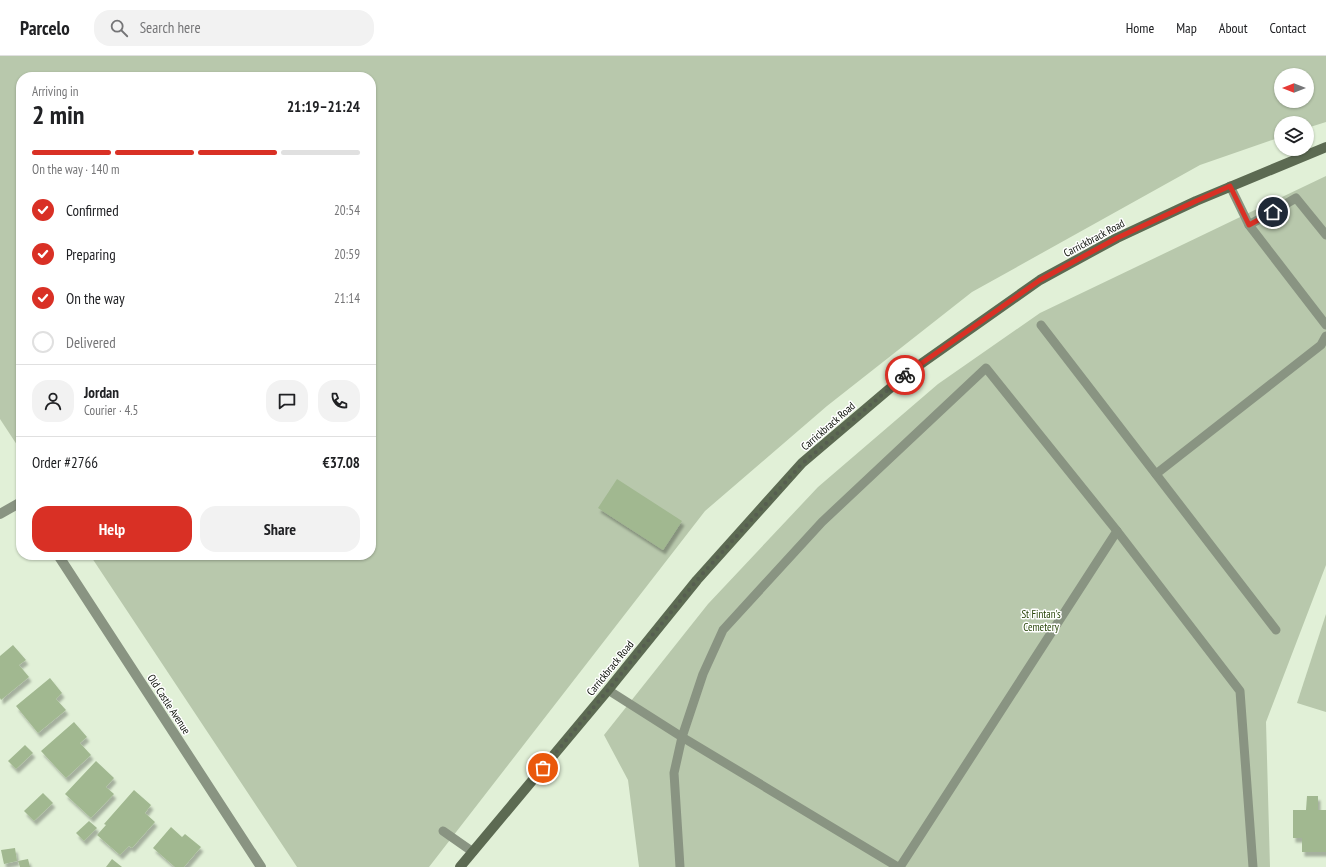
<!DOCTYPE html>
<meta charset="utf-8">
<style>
:root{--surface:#fff;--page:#f2f2f2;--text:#202124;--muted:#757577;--line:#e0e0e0;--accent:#d93025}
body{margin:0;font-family:"PT Sans Narrow",sans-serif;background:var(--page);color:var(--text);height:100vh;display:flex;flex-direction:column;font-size:15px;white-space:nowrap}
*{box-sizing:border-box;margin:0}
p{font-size:13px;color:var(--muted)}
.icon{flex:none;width:22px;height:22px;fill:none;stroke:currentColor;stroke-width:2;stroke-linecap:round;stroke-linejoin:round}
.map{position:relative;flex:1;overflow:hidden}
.side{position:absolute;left:16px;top:16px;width:360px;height:488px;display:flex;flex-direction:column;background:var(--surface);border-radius:16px;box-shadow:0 1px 3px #0004}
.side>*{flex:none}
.needle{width:26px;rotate:270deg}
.buttons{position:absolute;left:1274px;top:12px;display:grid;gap:8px}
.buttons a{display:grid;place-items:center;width:40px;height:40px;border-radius:50%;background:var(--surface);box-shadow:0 1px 3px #0004;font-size:20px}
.pin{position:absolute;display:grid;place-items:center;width:34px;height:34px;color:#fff;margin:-17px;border:2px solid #fff;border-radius:50%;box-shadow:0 1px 4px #0007}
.courier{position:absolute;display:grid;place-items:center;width:40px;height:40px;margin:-20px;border:3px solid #d93025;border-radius:50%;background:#fff;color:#222;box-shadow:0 1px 5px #0007}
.summary em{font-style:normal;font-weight:600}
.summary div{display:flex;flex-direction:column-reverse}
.summary{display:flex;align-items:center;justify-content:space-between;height:68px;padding:0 16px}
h1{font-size:26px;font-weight:600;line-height:30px}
.bar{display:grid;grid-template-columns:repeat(4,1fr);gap:6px 4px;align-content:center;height:48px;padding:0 16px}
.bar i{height:5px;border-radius:3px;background:var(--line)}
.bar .selected{background:var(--accent)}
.bar p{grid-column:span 4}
.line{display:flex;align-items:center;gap:10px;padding:0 16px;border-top:1px solid var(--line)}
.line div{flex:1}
.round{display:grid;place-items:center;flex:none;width:42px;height:42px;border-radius:16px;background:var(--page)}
ol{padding:0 16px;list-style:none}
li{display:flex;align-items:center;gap:12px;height:44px}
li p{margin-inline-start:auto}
li .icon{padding:4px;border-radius:50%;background:var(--accent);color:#fff;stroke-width:4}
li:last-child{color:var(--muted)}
li i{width:22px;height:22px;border:2px solid var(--line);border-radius:50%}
.button{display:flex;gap:8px;margin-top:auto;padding:8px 16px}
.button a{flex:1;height:46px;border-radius:16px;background:var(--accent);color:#fff;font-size:16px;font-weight:600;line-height:46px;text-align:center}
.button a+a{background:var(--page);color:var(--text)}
header{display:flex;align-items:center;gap:24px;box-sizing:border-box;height:56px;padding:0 20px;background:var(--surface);border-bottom:1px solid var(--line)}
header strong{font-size:19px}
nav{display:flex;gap:22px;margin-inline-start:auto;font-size:14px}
.search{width:280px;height:36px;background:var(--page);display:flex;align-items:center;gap:10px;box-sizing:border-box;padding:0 14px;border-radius:16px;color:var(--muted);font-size:15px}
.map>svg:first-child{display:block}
.green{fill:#b8c8ac;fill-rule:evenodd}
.building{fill:#a1b890;filter:url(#shadow)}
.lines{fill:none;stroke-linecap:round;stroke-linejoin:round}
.lane{stroke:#899482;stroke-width:9}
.street{stroke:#899482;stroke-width:10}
.secondary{stroke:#5c6a52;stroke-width:10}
.done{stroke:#565e50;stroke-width:4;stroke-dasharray:0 7.2}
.route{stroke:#d93025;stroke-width:5}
.labels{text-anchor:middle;stroke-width:3;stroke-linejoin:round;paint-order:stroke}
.street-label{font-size:11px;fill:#0b1008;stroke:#fff}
.park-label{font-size:11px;fill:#29460a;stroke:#fff}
</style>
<header>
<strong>Parcelo</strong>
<div class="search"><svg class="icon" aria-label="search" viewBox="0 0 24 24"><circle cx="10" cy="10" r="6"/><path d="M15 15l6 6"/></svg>Search here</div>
<nav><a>Home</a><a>Map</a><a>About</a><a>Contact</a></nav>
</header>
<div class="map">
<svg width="1326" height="811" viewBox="0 0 1326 811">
<defs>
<filter id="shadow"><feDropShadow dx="2.5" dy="4.5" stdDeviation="1" flood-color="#0004"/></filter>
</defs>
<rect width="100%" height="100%" fill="#e1f0d7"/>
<g class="green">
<path d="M0 0H1326V66L1307 72V67H1281V81L1200 109 972 236 827 350 705 455 429 811H297L90 499H371V21H21V395L0 363ZM1281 19H1307V45H1281Z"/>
<path d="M1326 120V509L1266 666 1270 811H639L628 724 604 679 708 548 818 431 938 328 1040 257Z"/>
<path d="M1326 558V656L1297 647Z"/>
</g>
<g class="building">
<path d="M617 423 682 465 663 494 598 452Z"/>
<path d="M13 589 26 604 19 609 29 621 1 644 0 642V600Z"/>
<path d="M50 622 62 637 56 643 66 654 38 677 16 650Z"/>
<path d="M74 666 87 681 80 687 91 699 66 722 41 695Z"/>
<path d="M25 689 33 697 16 713 8 705Z"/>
<path d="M96 705 114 722 106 731 114 738 91 762 65 738Z"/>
<path d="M134 734 151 749 145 757 155 766 132 792 129 790 120 799 97 779 106 769 104 768Z"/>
<path d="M43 737 53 747 34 765 24 755Z"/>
<path d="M1307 740H1318V754H1326V796H1302V782H1293V754H1306Z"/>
<path d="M89 765 97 772 84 785 76 777Z"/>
<path d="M171 771 182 781 185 778 201 791 184 811H175L153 792Z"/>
<path d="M15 792 17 805 4 808 1 794Z"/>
<path d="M28 803 30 811H20L18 805Z"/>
<path d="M112 803 122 811H106Z"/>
</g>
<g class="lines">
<g class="lane">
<path d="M1230 130 1249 169 1326 269"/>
<path d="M1249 169 1296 142 1326 179"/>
<path d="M1041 269 1276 574"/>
<path d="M1156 418 1321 289 1326 280"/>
<path d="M608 634 682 681 898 811"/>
<path d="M443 775 473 796"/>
<path d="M680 811 674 717 682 681 703 618 723 574 822 466 986 312 1117 475 1240 635 1253 811"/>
<path d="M900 811 1117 475"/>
</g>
<g class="street">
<path d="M0 458 21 446"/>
<path d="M58 499 261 811"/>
</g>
<path class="secondary" d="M460 811 608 634 697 524 802 407 908 317 1040 224 1117 182 1196 145 1326 91"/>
</g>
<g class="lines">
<path class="done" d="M543 712 608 634 697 524 802 408 905 319"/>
<path class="route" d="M905 319 1040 224 1117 182 1196 145 1230 130 1249 169 1273 156"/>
</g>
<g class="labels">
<g class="street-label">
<text transform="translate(1094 182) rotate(-28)" y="4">Carrickbrack Road</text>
<text transform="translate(828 370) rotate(-41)" y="4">Carrickbrack Road</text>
<text transform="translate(610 612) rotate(-51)" y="4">Carrickbrack Road</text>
<text transform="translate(169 648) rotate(57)" y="4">Old Castle Avenue</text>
</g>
<g class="park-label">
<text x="1041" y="562">St Fintan's<tspan x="1041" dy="13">Cemetery</tspan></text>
</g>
</g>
</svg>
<div class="buttons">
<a><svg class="needle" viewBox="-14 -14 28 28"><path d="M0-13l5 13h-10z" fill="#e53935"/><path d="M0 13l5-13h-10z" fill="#757577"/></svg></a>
<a><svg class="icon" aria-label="layers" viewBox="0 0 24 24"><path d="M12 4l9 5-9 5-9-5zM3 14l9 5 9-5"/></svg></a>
</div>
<div class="pin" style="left:543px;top:712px;background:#ea580c"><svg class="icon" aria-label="bag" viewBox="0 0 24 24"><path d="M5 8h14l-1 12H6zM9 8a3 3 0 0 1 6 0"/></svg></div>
<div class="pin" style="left:1273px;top:156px;background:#1f2937"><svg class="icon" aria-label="home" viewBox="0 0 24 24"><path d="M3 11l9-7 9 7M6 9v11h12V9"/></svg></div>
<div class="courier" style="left:905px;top:319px"><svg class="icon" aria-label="bike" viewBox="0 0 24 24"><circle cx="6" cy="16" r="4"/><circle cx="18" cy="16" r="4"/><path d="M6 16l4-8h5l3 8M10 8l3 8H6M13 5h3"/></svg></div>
<section class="side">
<div class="summary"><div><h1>2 min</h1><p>Arriving in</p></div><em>21:19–21:24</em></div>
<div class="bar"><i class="selected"></i><i class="selected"></i><i class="selected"></i><i></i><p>On the way · 140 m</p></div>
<ol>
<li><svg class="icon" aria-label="check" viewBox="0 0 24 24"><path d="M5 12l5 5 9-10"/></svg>Confirmed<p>20:54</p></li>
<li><svg class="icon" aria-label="check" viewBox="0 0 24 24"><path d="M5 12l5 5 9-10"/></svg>Preparing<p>20:59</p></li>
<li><svg class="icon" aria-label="check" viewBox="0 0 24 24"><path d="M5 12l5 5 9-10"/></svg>On the way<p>21:14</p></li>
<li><i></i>Delivered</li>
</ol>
<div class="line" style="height:72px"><a class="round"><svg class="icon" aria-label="person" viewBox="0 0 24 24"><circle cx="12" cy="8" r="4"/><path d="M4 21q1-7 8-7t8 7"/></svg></a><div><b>Jordan</b><p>Courier · 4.5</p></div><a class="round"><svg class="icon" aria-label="chat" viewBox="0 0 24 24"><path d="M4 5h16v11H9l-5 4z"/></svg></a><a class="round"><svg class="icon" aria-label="phone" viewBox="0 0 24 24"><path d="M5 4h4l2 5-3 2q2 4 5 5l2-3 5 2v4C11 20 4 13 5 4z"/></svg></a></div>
<div class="line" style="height:52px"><div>Order #2766</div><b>€37.08</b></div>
<div class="button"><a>Help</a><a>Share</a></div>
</section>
</div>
